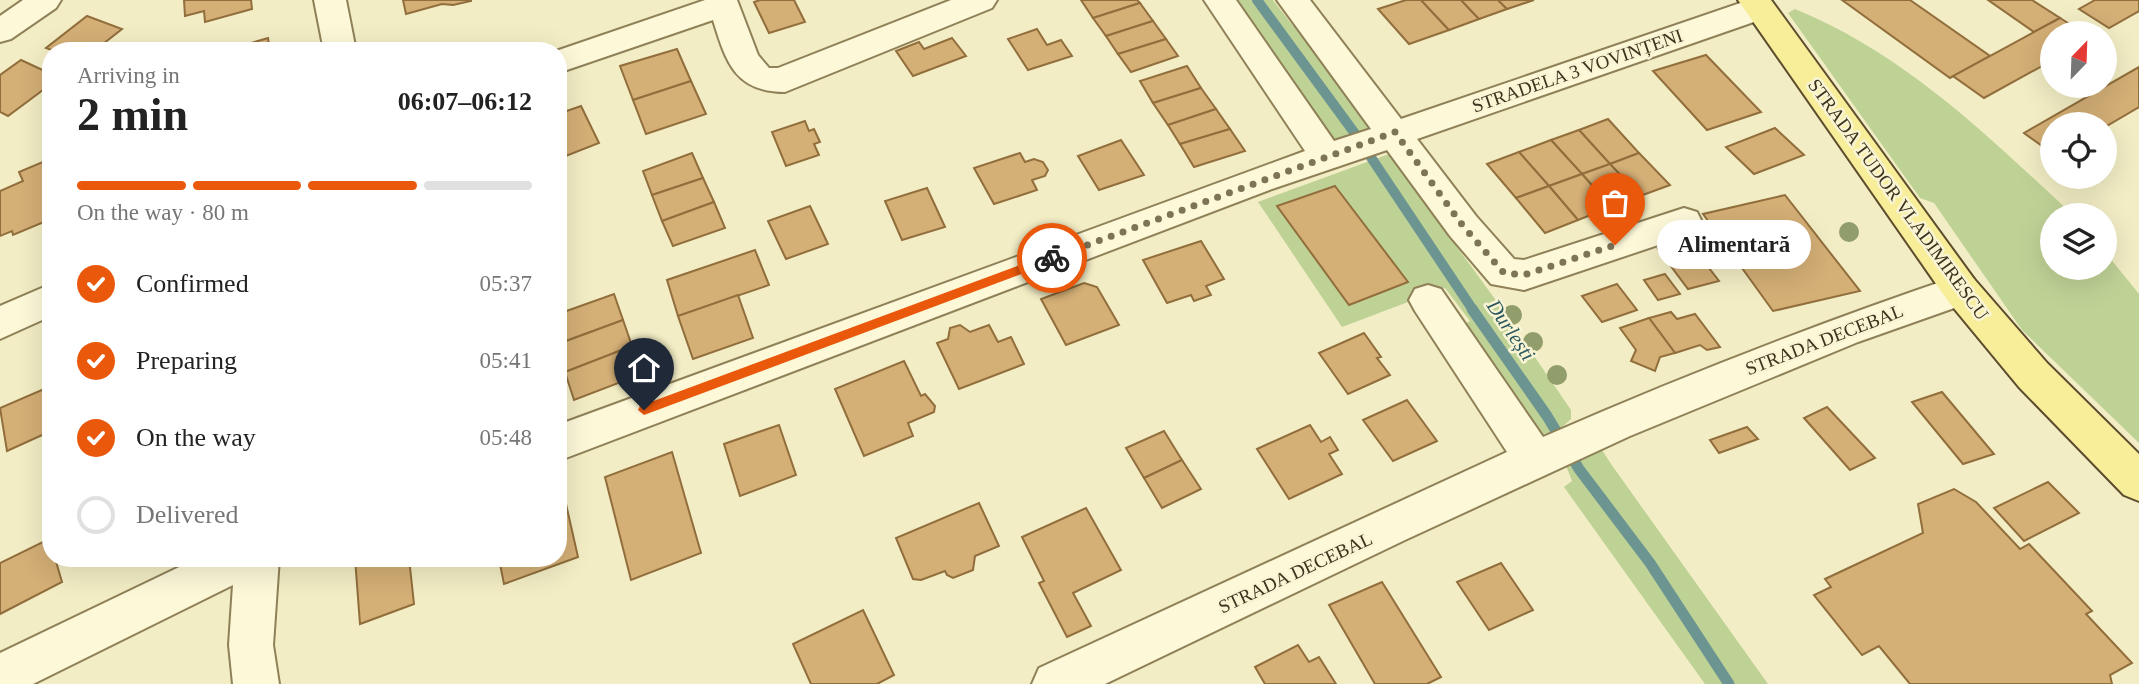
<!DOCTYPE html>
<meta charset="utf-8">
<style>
:root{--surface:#fff;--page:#f6f6f6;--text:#222;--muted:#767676;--line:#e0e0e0;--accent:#ea580c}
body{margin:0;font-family:Georgia,serif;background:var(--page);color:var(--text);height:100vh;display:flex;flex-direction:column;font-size:26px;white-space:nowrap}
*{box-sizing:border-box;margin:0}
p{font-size:23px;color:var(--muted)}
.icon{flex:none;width:38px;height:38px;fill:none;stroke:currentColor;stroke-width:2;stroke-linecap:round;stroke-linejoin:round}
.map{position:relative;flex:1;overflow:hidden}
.panel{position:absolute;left:42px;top:42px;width:525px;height:525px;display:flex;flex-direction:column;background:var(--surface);border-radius:28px;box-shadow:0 7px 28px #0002}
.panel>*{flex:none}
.needle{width:46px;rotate:23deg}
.controls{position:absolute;left:2040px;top:21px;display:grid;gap:14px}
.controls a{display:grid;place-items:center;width:77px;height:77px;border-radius:50%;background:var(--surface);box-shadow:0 7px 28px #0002;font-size:35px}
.pin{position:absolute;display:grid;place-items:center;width:60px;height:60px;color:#fff;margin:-72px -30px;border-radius:50% 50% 50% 0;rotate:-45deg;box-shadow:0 0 7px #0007}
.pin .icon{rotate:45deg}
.courier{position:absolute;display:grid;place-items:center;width:70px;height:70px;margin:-35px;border:5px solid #ea580c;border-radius:50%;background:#fff;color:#222;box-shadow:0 2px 9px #0007}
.bubble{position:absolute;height:49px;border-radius:24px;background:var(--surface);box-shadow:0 7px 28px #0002;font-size:23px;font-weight:700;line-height:49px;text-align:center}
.head em{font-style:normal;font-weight:700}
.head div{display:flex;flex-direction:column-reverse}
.head{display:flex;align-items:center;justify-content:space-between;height:119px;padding:0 35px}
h1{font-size:46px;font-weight:700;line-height:52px}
.bar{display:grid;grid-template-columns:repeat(4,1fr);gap:10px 7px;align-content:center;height:84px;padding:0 35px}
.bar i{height:9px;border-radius:5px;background:var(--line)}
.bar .active{background:var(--accent)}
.bar p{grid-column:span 4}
ol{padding:0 35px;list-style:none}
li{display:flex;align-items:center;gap:21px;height:77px}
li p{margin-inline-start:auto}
li .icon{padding:7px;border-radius:50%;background:var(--accent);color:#fff;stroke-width:4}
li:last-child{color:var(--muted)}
li i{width:38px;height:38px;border:4px solid var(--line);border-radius:50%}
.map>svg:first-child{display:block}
.green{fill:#bfd296}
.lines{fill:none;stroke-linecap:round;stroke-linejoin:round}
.stream-far1{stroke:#6c9592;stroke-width:10}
.stream{stroke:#6c9592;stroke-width:11}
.building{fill:#d4af76;stroke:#916e3c;stroke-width:2}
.minor-casing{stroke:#8f8058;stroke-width:4}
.major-casing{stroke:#5d4c2d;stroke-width:4}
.minor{fill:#fcf8d8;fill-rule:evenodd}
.major{fill:#f8ed99;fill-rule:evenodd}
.tree{fill:#919d6b}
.route{fill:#ea580c}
.done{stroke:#7d7458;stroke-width:7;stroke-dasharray:0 12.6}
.labels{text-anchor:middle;stroke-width:5;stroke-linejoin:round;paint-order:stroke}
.street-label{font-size:19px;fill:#3e331e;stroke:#f9f5d4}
.water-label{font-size:21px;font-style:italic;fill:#2c585f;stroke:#f9f5d4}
</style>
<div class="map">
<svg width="2139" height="684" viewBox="0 0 2139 684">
<rect width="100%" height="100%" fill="#f2edc4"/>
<g class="green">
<path d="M1236 0H1273L1293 26 1298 25 1373 121V132L1352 142 1333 139Z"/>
<path d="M1795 9C1905 54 1988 136 2073 215H2053V268H2105V252L2139 294V443L2022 330 1934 203 1920 198 1788 13Z"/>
<path d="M1389 154 1495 299 1571 410V419C1558 432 1548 436 1530 433L1459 328 1470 321 1445 288 1342 327 1258 202Z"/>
<path d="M1600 447 1611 464 1768 684H1705L1564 487 1572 481 1565 463Z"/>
</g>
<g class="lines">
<path class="stream-far1" d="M1257 0 1356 135 1473 310"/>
<path class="stream" d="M1472 309 1547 416 1579 469 1650 563 1729 684"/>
</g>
<g class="building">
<path d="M184 0H251L252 9 205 22 204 11 185 16Z"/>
<path d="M403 0H471V1L453 5 442 4 406 14Z"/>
<path d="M760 0H794L805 22 769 33 754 2Z"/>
<path d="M1081 0H1137L1140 3 1093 18Z"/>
<path d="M1406 0H1421L1449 30 1409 44 1378 9Z"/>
<path d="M1421 0H1461L1479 19 1449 30Z"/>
<path d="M1461 0H1498L1507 9 1479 19Z"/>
<path d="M1498 0H1534L1507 9Z"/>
<path d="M1842 0H1910L1990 56 1950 78Z"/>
<path d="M1988 0H2032L2060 18 2034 32Z"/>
<path d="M2095 0H2139V11L2109 28 2079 9Z"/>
<path d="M1140 3 1153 21 1106 36 1093 18Z"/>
<path d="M87 16 122 29 94 51H54L46 48Z"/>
<path d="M2060 18 2084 33H2053V60L1984 98 1953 76Z"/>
<path d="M1153 21 1166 39 1118 54 1106 36Z"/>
<path d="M1037 29 1047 45 1061 40 1072 56 1028 70 1008 39Z"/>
<path d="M268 38 270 51H224Z"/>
<path d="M952 38 966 56 913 76 896 51 919 42 924 49Z"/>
<path d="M1166 39 1178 56 1131 72 1118 54Z"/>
<path d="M677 49 691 81 633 100 620 66Z"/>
<path d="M1706 55 1761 112 1707 130 1653 71Z"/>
<path d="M21 60 51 74V84L8 116 0 112V75Z"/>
<path d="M1187 66 1201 88 1153 103 1140 81Z"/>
<path d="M2139 67V107L2105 127V124H2053V154L2024 133Z"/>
<path d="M691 81 706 114 646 134 633 100Z"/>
<path d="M1201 88 1216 109 1168 125 1153 103Z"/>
<path d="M581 106 599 143 558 159V114Z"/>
<path d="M1216 109 1230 129 1180 144 1168 125Z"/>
<path d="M1608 119 1639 153 1610 164 1579 130Z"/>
<path d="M805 121 809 131 814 129 820 142 814 144 819 155 786 166 772 132Z"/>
<path d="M1775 128 1804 155 1754 174 1726 147Z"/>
<path d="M1230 129 1245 151 1194 167 1180 144Z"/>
<path d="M1579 130 1610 164 1582 174 1551 140Z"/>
<path d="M1121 140 1144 175 1099 190 1078 156Z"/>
<path d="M1551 140 1582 174 1549 186 1519 152Z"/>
<path d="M1519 152 1549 186 1516 198 1487 164Z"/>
<path d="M692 153 703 178 652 195 643 171Z"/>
<path d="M1020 153 1025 162 1034 159 1043 162 1048 170 1045 176 1032 180 1037 190 994 204 974 168Z"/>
<path d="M1639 153 1670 185 1640 196 1610 164Z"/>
<path d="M45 161 51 175V219L13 235 12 231 0 236V191L23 181 19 172Z"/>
<path d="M1610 164 1640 196 1611 207 1582 174Z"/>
<path d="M1582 174 1611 207 1578 220 1549 186Z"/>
<path d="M703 178 714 202 662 221 652 195Z"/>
<path d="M1335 186 1408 282 1349 305 1277 206Z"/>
<path d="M1549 186 1578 220 1545 233 1516 198Z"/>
<path d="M927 188 945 227 902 240 885 201Z"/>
<path d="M1785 195 1860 291 1773 311 1703 214Z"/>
<path d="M714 202 725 228 673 246 662 221Z"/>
<path d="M810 206 828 244 786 259 768 221Z"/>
<path d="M1201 241 1224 279 1206 286 1211 295 1194 301 1191 295 1167 303 1143 260Z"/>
<path d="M1688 241 1719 281 1688 289 1658 249Z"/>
<path d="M755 250 769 285 678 316 667 280Z"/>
<path d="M1665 274 1680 294 1658 300 1644 280Z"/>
<path d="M1084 283 1097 287 1119 325 1066 345 1041 299Z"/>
<path d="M1617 284 1637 310 1602 322 1582 296Z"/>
<path d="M614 294 623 320 558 344V314Z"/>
<path d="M738 295 753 338 693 359 678 316Z"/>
<path d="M1671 312 1677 319 1695 314 1720 347 1707 350 1700 345 1675 353 1649 318Z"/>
<path d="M1649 318 1675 353 1660 357 1655 371 1631 361 1636 350 1620 328Z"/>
<path d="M623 320 632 346 565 372 558 344Z"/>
<path d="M960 325 970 332 989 325 998 342 1011 337 1024 364 959 389 937 343 948 339 950 328Z"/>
<path d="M1364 333 1381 357 1377 358 1390 375 1348 394 1319 353Z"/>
<path d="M632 346 642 374 574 400 565 372Z"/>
<path d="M904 361 921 396 925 394 935 406 934 412 908 423 913 436 864 456 835 389Z"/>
<path d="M51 386V431L7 451 0 408Z"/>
<path d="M1942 392 1994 454 1963 464 1912 402Z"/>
<path d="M1407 400 1437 441 1393 461 1363 420Z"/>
<path d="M1827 407 1875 458 1850 470 1804 418Z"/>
<path d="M779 425 796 475 740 496 724 444Z"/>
<path d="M1310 425 1321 442 1330 437 1338 450 1329 454 1342 474 1289 499 1257 449Z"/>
<path d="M1747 427 1758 439 1719 453 1710 440Z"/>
<path d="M1164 431 1182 460 1144 478 1126 448Z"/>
<path d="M672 452 701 553 631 580 605 477Z"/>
<path d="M1182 460 1201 489 1162 508 1144 478Z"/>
<path d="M2048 482 2079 513 2024 541 1994 508Z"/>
<path d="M1954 489 1976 502 2020 549 2029 544 2092 611 2086 614 2132 663 2110 675 2112 684H1910L1879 646 1862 655 1814 595 1831 587 1825 579 1923 533 1918 504Z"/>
<path d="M979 503 999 546 975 556 973 570 953 578 947 575 945 571 921 580 913 579 896 538Z"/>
<path d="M566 504 578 557 504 584 499 559 491 562V558H558V507Z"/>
<path d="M1086 508 1121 570 1073 593 1091 626 1067 637 1039 583 1044 581 1022 537Z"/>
<path d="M49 539 51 558H55L62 582 0 614V563Z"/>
<path d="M355 558H409L414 604 360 624Z"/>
<path d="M1501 563 1533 610 1489 630 1457 582Z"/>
<path d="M1382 582 1441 677 1427 684H1375L1329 605Z"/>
<path d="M863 610 894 675 877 684H811L793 644Z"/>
<path d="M1298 645 1309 662 1319 657 1336 684H1265L1255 667Z"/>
</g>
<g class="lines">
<defs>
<g id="minor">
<path d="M23 0H61L56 8 11 39 0 42V16Z"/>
<path d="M314 0H346L356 51H324Z"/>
<path d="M705 0H737L758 55 769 68H778L951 0H997L992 8 785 92C735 92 726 62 713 20L558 73V51H556Z"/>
<path d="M1204 0H1236L1334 141 1371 129 1277 0H1310L1401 119 1749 0H1770L1776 8 1771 16 1417 139 1476 216 1514 259 1524 260 1684 208 1697 212 1702 222 1697 232 1524 290 1491 284 1450 236 1387 150 1272 189 558 461V425L1305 151Z"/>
<path d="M1961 275 1974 279 1980 290 1974 301 1858 342 1630 436 1405 540 1105 684H1032L1039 668 1507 452 1415 311 1409 300 1415 289 1428 285 1441 289 1543 437C1680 377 1819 323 1961 275Z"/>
<path d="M51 284V316L0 339V306Z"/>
<path d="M198 558H279L273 645 279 684H233L229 645 233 585 33 684H0V653Z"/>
</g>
<path id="major" d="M1738 0H1771L1974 279 2047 363 2139 454V501L2124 495 2019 387 1948 301Z"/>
</defs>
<use href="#minor" class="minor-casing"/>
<use href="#major" class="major-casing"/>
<use href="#minor" class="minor"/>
<use href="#major" class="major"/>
</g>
<g class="tree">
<circle cx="1849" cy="232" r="10"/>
<circle cx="1512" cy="315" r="10"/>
<circle cx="1533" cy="342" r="10"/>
<circle cx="1557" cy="375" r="10"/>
</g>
<path class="route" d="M1052 253 1056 255V261L644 415 638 410 640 406Z"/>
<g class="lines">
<path class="done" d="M1052 258 1395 132 1463 226 1504 273 1524 275 1615 245"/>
</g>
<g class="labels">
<g class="street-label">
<text transform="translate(1577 70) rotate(-19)" y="7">STRADELA 3 VOVINȚENI</text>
<text transform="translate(1899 199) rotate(54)" y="7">STRADA TUDOR VLADIMIRESCU</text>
<text transform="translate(1824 339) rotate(-21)" y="7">STRADA DECEBAL</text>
<text transform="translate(1295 572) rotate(-25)" y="7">STRADA DECEBAL</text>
</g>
<g class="water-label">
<text transform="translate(1511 330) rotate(56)" y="7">Durlești</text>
</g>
</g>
</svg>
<div class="controls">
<a><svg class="needle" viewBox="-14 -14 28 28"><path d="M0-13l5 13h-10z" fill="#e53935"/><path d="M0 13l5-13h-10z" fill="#767676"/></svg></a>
<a><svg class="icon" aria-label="locate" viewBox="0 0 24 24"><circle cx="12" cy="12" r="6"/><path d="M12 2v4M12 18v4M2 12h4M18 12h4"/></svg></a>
<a><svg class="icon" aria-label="layers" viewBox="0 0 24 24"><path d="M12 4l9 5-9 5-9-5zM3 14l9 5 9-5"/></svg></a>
</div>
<div class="pin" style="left:1615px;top:245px;background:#ea580c"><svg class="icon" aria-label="bag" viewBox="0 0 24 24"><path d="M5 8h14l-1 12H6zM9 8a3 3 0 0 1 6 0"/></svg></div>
<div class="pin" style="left:644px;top:410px;background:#1f2937"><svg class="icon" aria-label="home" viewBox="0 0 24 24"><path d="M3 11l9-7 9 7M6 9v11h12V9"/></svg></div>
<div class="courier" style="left:1052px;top:258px"><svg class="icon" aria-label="bike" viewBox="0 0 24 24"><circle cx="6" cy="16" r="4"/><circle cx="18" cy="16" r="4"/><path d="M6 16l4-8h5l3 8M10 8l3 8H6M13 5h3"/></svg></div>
<div class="bubble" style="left:1657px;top:220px;width:154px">Alimentară</div>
<section class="panel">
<div class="head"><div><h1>2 min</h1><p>Arriving in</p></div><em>06:07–06:12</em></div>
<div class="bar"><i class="active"></i><i class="active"></i><i class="active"></i><i></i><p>On the way · 80 m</p></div>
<ol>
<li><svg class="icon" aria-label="check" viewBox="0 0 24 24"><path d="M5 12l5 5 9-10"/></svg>Confirmed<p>05:37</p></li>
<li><svg class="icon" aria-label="check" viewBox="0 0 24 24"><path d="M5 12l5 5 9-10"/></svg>Preparing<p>05:41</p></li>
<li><svg class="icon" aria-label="check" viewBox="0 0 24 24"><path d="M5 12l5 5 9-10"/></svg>On the way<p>05:48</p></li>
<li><i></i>Delivered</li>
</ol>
</section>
</div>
